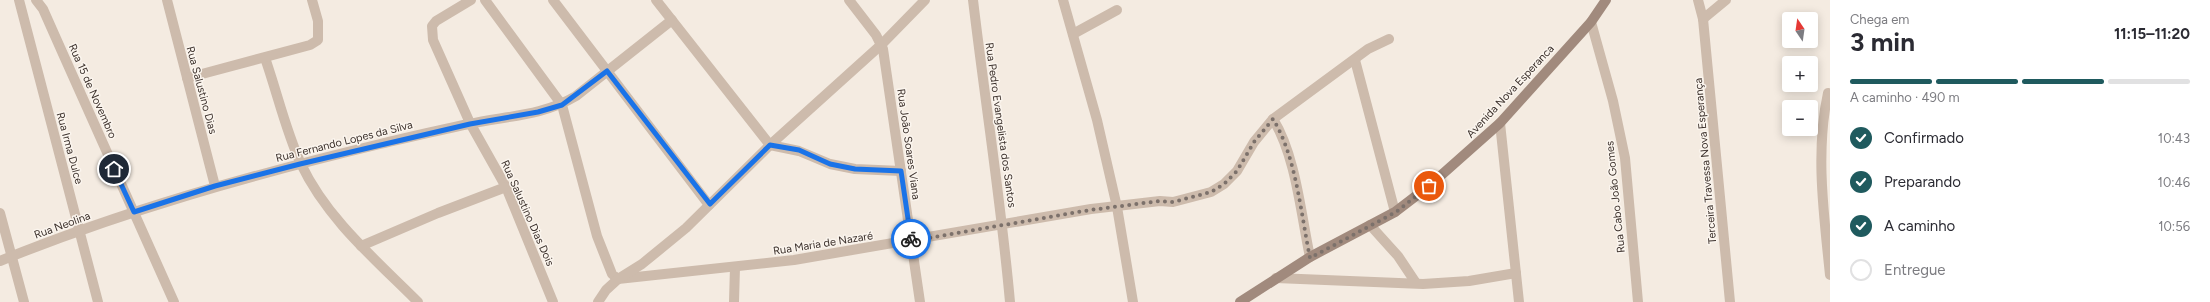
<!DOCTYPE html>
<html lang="pt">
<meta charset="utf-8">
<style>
:root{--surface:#fff;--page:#f2f2f3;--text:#2b2b33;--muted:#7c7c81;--line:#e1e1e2;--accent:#1f5a5e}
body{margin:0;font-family:Figtree,sans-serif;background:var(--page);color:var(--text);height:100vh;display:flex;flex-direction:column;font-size:15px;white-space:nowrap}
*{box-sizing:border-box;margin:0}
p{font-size:13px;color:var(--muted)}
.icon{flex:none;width:22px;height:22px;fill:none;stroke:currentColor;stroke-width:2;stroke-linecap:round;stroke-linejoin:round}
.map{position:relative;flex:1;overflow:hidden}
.sheet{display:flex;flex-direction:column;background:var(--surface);width:380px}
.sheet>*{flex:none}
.needle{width:26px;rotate:347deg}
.controls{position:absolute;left:1782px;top:12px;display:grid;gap:8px}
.controls a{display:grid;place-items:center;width:36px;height:36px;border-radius:4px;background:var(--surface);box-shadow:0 2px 10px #0003;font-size:20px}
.pin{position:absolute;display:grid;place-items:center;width:34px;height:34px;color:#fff;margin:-17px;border:2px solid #fff;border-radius:50%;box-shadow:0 1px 4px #0007}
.courier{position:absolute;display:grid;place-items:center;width:40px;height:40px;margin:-20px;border:3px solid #1a73e8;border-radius:50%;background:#fff;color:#222;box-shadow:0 1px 5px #0007}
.summary em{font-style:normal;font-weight:700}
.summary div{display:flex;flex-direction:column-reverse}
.summary{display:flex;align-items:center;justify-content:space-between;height:68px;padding:0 20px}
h1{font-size:26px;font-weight:700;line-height:30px}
.bar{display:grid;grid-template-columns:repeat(4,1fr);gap:6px 4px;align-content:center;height:48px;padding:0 20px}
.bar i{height:5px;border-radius:3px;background:var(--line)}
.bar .active{background:var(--accent)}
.bar p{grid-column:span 4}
ol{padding:0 20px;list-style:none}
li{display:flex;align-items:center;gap:12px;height:44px}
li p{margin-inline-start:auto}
li .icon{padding:4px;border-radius:50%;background:var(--accent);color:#fff;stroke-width:4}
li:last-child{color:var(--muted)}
li i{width:22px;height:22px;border:2px solid var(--line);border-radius:50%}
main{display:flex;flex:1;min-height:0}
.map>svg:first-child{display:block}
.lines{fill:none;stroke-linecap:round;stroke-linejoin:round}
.minor{stroke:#cdbbac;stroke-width:10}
.secondary{stroke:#a18a7d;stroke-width:10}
.done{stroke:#7c716b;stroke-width:4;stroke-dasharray:0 7.2}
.route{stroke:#1a73e8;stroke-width:5}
.labels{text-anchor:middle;stroke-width:3;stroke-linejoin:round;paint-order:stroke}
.street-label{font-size:11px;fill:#3b302b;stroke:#fbf5ee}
</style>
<main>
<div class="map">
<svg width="1830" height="302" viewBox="0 0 1830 302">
<rect width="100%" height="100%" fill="#f4ebe1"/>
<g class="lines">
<g class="minor">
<path d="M19 0 98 302"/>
<path d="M36 0 43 9 63 54 174 302"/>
<path d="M167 0 215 186"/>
<path d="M471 0 436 21 432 26 433 40 470 123 506 187 553 302"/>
<path d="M485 0 562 105 597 236 612 274 618 279 794 260 1091 209 1160 201 1173 202 1211 192 1224 184 1237 171 1254 142 1273 119 1368 49 1389 39"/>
<path d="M553 0 709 205"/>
<path d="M656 0 770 145 799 151 830 164 855 169 901 171"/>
<path d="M849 0 876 35 883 49 920 302"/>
<path d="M973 0C985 101 1001 201 1010 302"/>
<path d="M1063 0 1097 120 1117 207 1133 302"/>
<path d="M1698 0 1703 19 1730 302"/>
<path d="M1703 19 1726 0"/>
<path d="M1591 22 1613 101 1625 158 1638 302"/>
<path d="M1073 34 1117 10"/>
<path d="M265 58C277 92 286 132 301 164 327 219 376 260 418 302"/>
<path d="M1355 60 1395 212"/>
<path d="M187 78 310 45 318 40V21L312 0"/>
<path d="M1828 93C1815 152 1824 215 1830 275"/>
<path d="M1273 119C1296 156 1301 215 1310 257"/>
<path d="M1500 123 1519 302"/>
<path d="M0 213 24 302"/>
<path d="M1370 225 1398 256 1416 283"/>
<path d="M361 246 438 213 506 187"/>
<path d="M0 261C123 211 251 175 380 144 410 137 439 130 469 124 505 116 543 116 576 96L672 20"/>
<path d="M1276 278 1423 284 1469 281 1516 273"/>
<path d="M598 302 606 290 618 279 642 264 686 228 770 145 882 44 925 0"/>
<path d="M734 302 735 267"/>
</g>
<path class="secondary" d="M1240 302 1310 257 1395 212 1429 186 1500 123 1591 22 1606 0"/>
</g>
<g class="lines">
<path class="done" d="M911 239V241L1090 210 1160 201 1173 202 1211 192 1224 184 1237 171 1254 142 1273 119C1296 156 1301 214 1310 258L1396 212 1429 186"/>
<path class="route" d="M114 169 134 212 215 186 300 164 470 124 538 112 562 105 607 71 710 204 770 145 799 150 830 164 855 169 901 171 911 239"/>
</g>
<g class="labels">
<g class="street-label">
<text transform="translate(202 90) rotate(75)" y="4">Rua Salustino Dias</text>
<text transform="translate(93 91) rotate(66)" y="4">Rua 15 de Novembro</text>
<text transform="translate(1510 91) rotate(-47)" y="4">Avenida Nova Esperanca</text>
<text transform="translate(1001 125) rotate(82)" y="4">Rua Pedro Evangelista dos Santos</text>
<text transform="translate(344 141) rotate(-14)" y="4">Rua Fernando Lopes da Silva</text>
<text transform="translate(909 144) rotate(82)" y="4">Rua João Soares Viana</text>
<text transform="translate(70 148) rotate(75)" y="4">Rua Irma Dulce</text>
<text transform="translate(1705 161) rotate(-95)" y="4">Terceira Travessa Nova Esperança</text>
<text transform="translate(1615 197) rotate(-96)" y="4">Rua Cabo João Gomes</text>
<text transform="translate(528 213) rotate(66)" y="4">Rua Salustino Dias Dois</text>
<text transform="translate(62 225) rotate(-20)" y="4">Rua Neolina</text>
<text transform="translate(823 243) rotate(-9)" y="4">Rua Maria de Nazaré</text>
</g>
</g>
</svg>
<div class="controls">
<a><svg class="needle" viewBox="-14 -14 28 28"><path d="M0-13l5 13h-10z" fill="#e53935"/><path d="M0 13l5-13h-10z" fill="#7c7c81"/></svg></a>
<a>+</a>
<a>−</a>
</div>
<div class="pin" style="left:1429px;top:186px;background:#ea580c"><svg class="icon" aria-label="bag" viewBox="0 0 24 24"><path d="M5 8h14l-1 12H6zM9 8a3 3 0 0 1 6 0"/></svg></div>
<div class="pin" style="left:114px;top:169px;background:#1f2937"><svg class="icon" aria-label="home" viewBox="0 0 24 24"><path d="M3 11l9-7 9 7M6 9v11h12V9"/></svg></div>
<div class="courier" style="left:911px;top:239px"><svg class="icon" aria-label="bike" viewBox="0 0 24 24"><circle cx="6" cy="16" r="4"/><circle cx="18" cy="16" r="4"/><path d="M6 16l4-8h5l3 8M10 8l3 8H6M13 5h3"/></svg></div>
</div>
<section class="sheet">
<div class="summary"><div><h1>3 min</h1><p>Chega em</p></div><em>11:15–11:20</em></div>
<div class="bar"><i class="active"></i><i class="active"></i><i class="active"></i><i></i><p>A caminho · 490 m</p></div>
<ol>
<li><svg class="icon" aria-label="check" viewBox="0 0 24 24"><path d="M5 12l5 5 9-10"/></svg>Confirmado<p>10:43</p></li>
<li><svg class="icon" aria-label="check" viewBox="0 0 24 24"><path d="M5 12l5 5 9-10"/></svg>Preparando<p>10:46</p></li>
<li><svg class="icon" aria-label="check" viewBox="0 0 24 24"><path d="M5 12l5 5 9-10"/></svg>A caminho<p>10:56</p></li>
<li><i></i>Entregue</li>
</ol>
</section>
</main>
